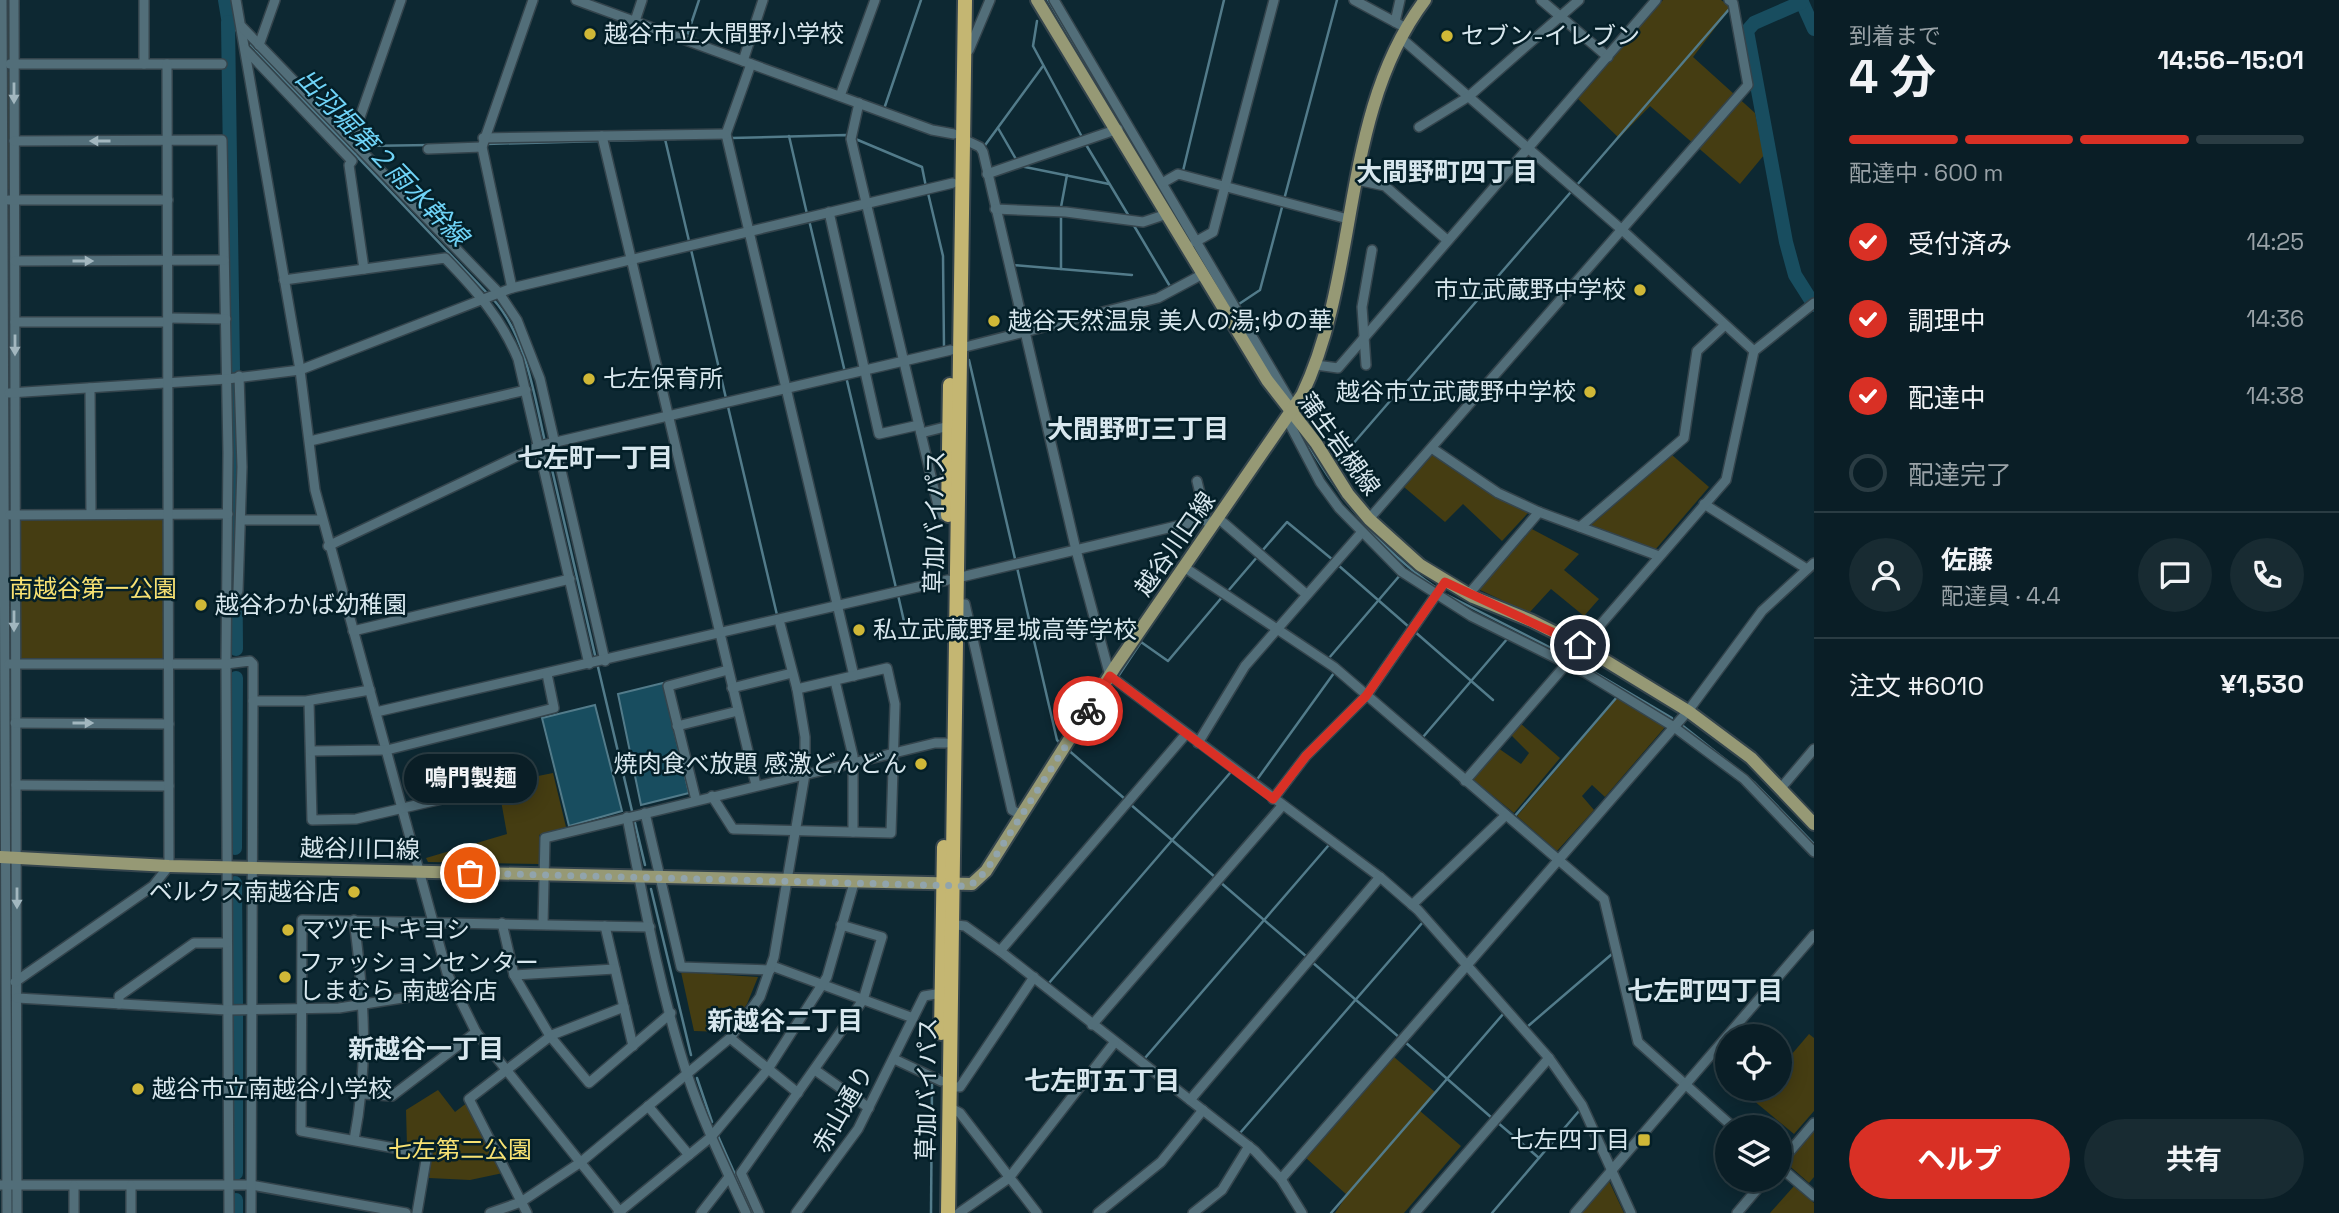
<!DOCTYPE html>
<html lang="ja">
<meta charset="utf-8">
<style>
:root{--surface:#0a1e26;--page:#182b32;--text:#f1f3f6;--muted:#99a2a7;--line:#2a3c43;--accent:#d93025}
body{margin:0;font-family:"Space Grotesk","Noto Sans JP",sans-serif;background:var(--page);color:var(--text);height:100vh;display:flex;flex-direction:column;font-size:26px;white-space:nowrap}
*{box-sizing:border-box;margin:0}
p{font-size:23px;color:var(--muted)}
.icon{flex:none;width:38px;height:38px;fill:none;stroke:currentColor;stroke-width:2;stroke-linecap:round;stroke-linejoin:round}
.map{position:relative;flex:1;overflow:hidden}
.sheet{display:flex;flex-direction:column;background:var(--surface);width:525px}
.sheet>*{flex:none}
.tools{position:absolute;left:1715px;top:1024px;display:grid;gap:14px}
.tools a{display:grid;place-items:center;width:77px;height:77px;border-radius:50%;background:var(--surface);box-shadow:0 4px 18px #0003,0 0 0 2px var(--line);font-size:35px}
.pin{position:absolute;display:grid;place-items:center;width:60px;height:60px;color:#fff;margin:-30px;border:4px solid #fff;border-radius:50%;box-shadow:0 2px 7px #0007}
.courier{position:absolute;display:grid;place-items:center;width:70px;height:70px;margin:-35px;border:5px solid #d93025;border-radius:50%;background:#fff;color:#222;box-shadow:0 2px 9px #0007}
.bubble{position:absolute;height:49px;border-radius:24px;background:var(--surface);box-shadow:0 4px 18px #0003,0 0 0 2px var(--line);font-size:23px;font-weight:700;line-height:49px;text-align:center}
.head em{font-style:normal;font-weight:700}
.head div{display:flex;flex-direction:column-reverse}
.head{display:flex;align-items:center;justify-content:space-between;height:119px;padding:0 35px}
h1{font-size:46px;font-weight:700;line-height:52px}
.bar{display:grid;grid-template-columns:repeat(4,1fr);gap:10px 7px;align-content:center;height:84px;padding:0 35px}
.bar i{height:9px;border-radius:5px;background:var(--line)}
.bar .current{background:var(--accent)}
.bar p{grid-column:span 4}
.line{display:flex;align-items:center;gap:18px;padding:0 35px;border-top:2px solid var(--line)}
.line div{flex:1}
.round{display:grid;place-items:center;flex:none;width:74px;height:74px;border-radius:37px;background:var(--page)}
ol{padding:0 35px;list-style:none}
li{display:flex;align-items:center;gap:21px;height:77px}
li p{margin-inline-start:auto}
li .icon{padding:7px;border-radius:50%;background:var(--accent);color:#fff;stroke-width:4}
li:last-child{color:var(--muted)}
li i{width:38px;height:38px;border:4px solid var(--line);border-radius:50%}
.action{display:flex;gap:14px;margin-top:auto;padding:14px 35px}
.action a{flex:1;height:80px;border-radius:42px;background:var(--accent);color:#fff;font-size:28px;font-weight:700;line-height:80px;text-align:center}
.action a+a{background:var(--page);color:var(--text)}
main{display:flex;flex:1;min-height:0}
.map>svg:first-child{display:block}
.green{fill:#453d12}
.water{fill:#184d5f;stroke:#527b8a;stroke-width:2}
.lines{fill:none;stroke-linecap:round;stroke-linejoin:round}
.stream{stroke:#527b8a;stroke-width:2.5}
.river{stroke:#184d5f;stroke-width:14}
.minor-casing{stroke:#34444c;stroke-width:12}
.major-casing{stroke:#34444c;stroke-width:16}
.highway-casing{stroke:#34444c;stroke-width:18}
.minor{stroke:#526e79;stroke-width:9}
.major{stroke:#969975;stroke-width:12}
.highway{stroke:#c4b672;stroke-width:14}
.oneway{fill:#a2b7bf}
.done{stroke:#91a4ac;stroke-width:7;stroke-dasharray:0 12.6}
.route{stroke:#d93025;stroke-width:9}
.poi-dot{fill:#d0b837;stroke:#041f28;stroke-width:2.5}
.labels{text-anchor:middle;stroke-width:5;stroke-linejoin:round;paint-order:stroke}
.poi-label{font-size:24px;fill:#d8e7ee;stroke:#041f28;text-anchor:start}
.street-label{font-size:24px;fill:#d8e7ee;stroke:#041f28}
.park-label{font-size:24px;fill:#f7e172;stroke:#041f28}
.water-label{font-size:26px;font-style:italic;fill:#6fd3f7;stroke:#041f28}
.neighbourhood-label{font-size:26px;font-weight:bold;fill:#d8e7ee;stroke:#041f28}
</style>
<main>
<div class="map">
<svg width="1814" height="1213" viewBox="0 0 1814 1213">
<rect width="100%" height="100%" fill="#0d2832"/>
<g class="green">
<rect x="6" y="0" width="4" height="58"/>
<path d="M1663 0H1721L1731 7 1693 57 1755 113 1764 155 1740 184 1650 106 1619 138 1577 98Z"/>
<path d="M6 72H10L11 189H6Z"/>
<path d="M6 209H11L12 383H8Z"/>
<path d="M1434 453 1524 507 1528 513 1502 541 1463 504 1445 522 1404 487Z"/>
<path d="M1672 455 1709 487 1655 550 1589 527Z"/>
<path d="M164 517 168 660H18V519Z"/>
<path d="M1530 528 1579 554 1564 570 1599 599 1584 616 1551 589 1529 613 1478 589Z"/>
<path d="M1619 696 1666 726 1605 797 1592 785 1582 796 1594 810 1557 851 1517 816Z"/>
<path d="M1519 722 1560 758 1514 813 1471 778 1498 748 1521 764 1529 753 1510 734Z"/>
<path d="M553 773 566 827 539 835V864L428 862 426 858 507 834 498 784Z"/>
<path d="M681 972 758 977 747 1004 725 1032 694 1031Z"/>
<path d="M1809 1034 1814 1038V1111L1794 1134 1753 1100 1763 1089 1780 1088V1068Z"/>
<path d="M1394 1057 1435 1092 1420 1111 1461 1146 1404 1213H1335L1347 1195 1306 1158Z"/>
<path d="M438 1090 455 1112 468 1102 503 1173 470 1180 429 1178 432 1152 407 1146 406 1110Z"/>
<path d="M1814 1127V1177L1809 1183 1785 1162Z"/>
<path d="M1609 1181 1624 1213H1582Z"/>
<path d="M1794 1186 1814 1203V1213H1770Z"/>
</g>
<g class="water">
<path d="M663 683 689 793 641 805 618 694Z"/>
<path d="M595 705 622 811 569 826 542 718Z"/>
</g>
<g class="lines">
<g class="stream">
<path d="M1048 0 1118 122"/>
<path d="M1037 21 1033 46 1082 137"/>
<path d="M228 22 237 31"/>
<path d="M687 36 699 0"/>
<path d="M251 45 487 293"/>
<path d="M884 109 921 0"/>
<path d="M998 128 1017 161"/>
<path d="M1125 133 1153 181"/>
<path d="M789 136 807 214"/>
<path d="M731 138 846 135 922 167 926 187"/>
<path d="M665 139 777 615"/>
<path d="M1085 143 1130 218"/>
<path d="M486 144 676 139"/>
<path d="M983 148 1043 66"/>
<path d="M356 153 363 146 431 145"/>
<path d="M1020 166 1109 184"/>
<path d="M1183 171 1224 0"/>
<path d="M928 193 943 256 944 348"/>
<path d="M809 220 896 588"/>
<path d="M1133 224 1171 288"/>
<path d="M1013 265 1132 275"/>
<path d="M1061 269V207L1067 175"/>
<path d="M493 299C526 336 534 394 545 442"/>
<path d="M1239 304 1260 290 1337 0"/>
<path d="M965 359 969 360 1057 740 1061 744"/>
<path d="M1303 436C1337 495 1378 548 1435 587"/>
<path d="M547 448 595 655"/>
<path d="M1339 460 1731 7"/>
<path d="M1262 551 1287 522 1333 560"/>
<path d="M1338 565 1409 627"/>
<path d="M1228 591 1258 556"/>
<path d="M898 595 908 639"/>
<path d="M1447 595 1561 653"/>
<path d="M1414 631 1493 700"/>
<path d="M1329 658 1401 574"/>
<path d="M1577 662 1672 718"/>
<path d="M598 667 632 811"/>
<path d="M1117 678 1141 642 1168 661 1223 596"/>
<path d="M1683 726 1755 783 1814 844"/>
<path d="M1423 737 1508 638"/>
<path d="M1066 748 1125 799"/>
<path d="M1256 781 1334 673"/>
<path d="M1130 804 1215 877"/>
<path d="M1514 817 1617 697"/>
<path d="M634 819 645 865"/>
<path d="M1220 882 1307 957"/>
<path d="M651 889 691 1055"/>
<path d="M1312 962 1400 1038"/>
<path d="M1049 983 1230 773"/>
<path d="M1527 1027 1612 954"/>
<path d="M1405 1042 1492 1118"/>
<path d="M1145 1058 1328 846"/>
<path d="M697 1078 712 1122"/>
<path d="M1497 1122 1539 1158"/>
<path d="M1240 1133 1423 922"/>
<path d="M718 1136 752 1213"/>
<path d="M931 1213 932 1085"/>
<path d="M1331 1213 1504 1013"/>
<path d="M1492 1213 1579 1111"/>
</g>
<g class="river">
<path d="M225 0 228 18"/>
<path d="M1801 0 1814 29"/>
<path d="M1802 2 1754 23 1747 31 1786 242 1795 275 1814 305"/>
<path d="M228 22 233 369"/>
<path d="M234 384 236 649"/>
<path d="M235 848 236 678"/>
<path d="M235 883 236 1004"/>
<path d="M236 1013V1173"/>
<path d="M236 1200V1213"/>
</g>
<defs>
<g id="minor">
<path d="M2 0 7 1213"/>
<path d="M14 0 17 1213"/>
<path d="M144 0V64"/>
<path d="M236 0 300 370 315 490 447 973 476 1032 621 1213"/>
<path d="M576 0 932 130 954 134"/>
<path d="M1054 0 1293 406"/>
<path d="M1354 0 1406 28"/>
<path d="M1541 0 1608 57"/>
<path d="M635 21 642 0"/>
<path d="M1395 22 1400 0"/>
<path d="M242 27 499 293 517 320 540 379 605 661"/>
<path d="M1401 38 1621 229 1754 351"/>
<path d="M259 45 275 0"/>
<path d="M245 49 352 161 349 165 364 269"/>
<path d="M964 50H969L990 0"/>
<path d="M743 61 763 0"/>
<path d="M10 64H222"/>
<path d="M751 64 726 134 854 676"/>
<path d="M840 96 875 0"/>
<path d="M859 103 851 139 940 514 948 517"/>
<path d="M1419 127 1468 97 1579 0"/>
<path d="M602 136 756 785"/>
<path d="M483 138 726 134"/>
<path d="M963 139 980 147 983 152 1076 550 1110 676 1380 877 1418 910 1549 1058 1582 1105 1631 1213"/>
<path d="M352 140 401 0"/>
<path d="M14 141 222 140 228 453 226 664 229 1213"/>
<path d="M428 149 482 147"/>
<path d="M987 174 1118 129"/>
<path d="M1357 180 1385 186 1447 240"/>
<path d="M1164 182 1178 174 1348 219"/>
<path d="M9 200H168"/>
<path d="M995 209 1066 212 1143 222 1167 214"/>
<path d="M829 212 879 434 919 425"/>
<path d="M1195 242 1213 232 1274 0"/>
<path d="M15 261 224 260"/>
<path d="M284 280 445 258C475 289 501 318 518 359L589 664"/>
<path d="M512 288 482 147 533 0"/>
<path d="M169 318 226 319"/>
<path d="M15 322H168"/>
<path d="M961 348 1158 298 1203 274"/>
<path d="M1316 365 1338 368 1656 0"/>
<path d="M1366 365 1362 307 1372 250"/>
<path d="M90 388 91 514"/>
<path d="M9 393 227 379 300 370 512 288 953 183"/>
<path d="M1287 419 1320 482 1339 508 1402 572 1471 616 1584 672 1674 727 1744 779 1814 852"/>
<path d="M921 433 949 426"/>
<path d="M310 441 526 390"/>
<path d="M1433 449 1498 493 1539 512 1659 556"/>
<path d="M1197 481 1207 522"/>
<path d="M1704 504 1807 569"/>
<path d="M10 515 228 514"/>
<path d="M1218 518 1306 594"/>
<path d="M1369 519 1748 85 1733 3 1729 0"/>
<path d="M241 520H322"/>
<path d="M1580 527 1684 438 1697 351 1725 325"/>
<path d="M328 546 539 446 951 350"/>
<path d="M1184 567 1334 667 1604 899 1638 1042 1733 1127"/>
<path d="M957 578 1206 519"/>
<path d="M238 591 242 467 239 376"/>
<path d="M1468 595 1539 512"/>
<path d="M957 604H965L1012 810 1021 815"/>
<path d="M353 631 570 579"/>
<path d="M9 664H226L250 661 253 664V701"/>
<path d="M835 681 853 756V832"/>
<path d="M732 688 792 673"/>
<path d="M309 701 312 820 356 819 485 789"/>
<path d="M376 712 948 580"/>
<path d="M15 723 169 724"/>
<path d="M677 726 738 711"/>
<path d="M1198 743 1245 666 1362 532"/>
<path d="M311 751 387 750 554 708 547 674"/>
<path d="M1465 781 1726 480 1754 351 1814 303"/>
<path d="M16 785 169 786"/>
<path d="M1781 788 1814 749"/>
<path d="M712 796 733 829 891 833 895 704 887 668 797 689"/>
<path d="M1273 799 1306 756 1366 696 1445 582"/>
<path d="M696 800 668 686 728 670"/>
<path d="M645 813 681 967 770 970"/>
<path d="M627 817C644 903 660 991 687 1074 703 1122 725 1167 746 1213"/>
<path d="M1412 905 1506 815"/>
<path d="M502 923 514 975 550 1036 589 1083 671 1013"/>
<path d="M543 924 545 838 935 743H946"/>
<path d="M948 924 965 926 1000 951 1255 1151 1281 1179 1302 1213"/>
<path d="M605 926 633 1046"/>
<path d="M1000 951 1186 734"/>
<path d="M772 966 913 1018"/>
<path d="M514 975 615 969"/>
<path d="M15 982 153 886 169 866 167 64"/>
<path d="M17 998 227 1010 339 1008 453 990"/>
<path d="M119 1004V996L194 943H227"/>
<path d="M1092 1025 1282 806"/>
<path d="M730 1038 798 1093"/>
<path d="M894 1059 941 1081"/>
<path d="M815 1070 869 1108"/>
<path d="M950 1087H960L1034 977"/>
<path d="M363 1094 392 1096 476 1032"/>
<path d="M1190 1100 1380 877"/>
<path d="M648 1106 689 1155"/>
<path d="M949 1107 960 1113 1037 1213"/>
<path d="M354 1140C369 1064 364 997 354 920"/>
<path d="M1780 1163 1814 1123"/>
<path d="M1780 1167 1814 1196"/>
<path d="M1281 1179 1688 711 1762 611 1814 563"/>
<path d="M0 1185H251L406 1213"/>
<path d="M74 1186V1213"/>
<path d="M131 1186V1213"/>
<path d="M251 1213 253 701H306L370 690"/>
<path d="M417 1213 427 1154 301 1131 302 920 650 927"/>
<path d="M490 1213 521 1202 581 1162 730 1038 760 997 774 957 805 774V737L797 689 779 620"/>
<path d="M527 1213 469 1099 552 1035 624 1007"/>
<path d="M618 1213 711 1137 768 1069 827 977 854 883"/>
<path d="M701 1213 729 1177"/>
<path d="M759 1213 741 1173 863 1000 882 937 841 925"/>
<path d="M796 1213 858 1129 924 996 942 993"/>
<path d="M959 1213 1009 1178 1114 1043"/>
<path d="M1098 1213 1161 1162 1203 1110"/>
<path d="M1193 1213 1222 1190 1249 1146"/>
<path d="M1415 1213 1549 1058"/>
<path d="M1575 1213 1814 935"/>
<path d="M1737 1213 1765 1180"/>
</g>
<g id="major">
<path d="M1037 0 1267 380 1316 443 1348 494 1369 519 1420 565 1473 597 1532 621 1580 645 1688 711 1751 758 1814 824"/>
<path d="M0 857 169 866 972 884 986 871 1115 667 1302 395C1361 272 1339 114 1425 0"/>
</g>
<g id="highway">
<path d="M948 515 950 385"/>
<path d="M941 1033 944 847"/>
<path d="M948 1213 965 0"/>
</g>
</defs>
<use href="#minor" class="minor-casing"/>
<use href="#major" class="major-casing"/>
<use href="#highway" class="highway-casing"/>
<use href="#minor" class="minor"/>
<use href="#major" class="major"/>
<use href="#highway" class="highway"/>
</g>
<defs><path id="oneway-solid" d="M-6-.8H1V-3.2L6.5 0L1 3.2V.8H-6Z" transform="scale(1.75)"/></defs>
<g class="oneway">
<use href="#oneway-solid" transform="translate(14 93) rotate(90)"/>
<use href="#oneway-solid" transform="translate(100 141) rotate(180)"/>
<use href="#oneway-solid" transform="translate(83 261)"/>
<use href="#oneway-solid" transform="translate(15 345) rotate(90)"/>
<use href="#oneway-solid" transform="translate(14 621) rotate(90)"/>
<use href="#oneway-solid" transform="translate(83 723)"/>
<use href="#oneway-solid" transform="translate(17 898) rotate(90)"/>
</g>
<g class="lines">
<path class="done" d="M470 873 966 886 972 884 986 871 1088 711"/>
<path class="route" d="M1088 711 1110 676 1273 799 1306 756 1366 696 1445 582 1580 645"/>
</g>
<g class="poi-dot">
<circle cx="590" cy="34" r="7"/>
<circle cx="1447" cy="36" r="7"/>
<circle cx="1640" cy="290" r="7"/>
<circle cx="994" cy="321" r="7"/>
<circle cx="589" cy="379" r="7"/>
<circle cx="1590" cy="392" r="7"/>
<circle cx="201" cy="605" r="7"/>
<circle cx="859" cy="630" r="7"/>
<circle cx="921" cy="764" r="7"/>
<circle cx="354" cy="892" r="7"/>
<circle cx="288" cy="930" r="7"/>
<circle cx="285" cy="977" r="7"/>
<circle cx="138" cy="1089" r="7"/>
<rect x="1637" y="1133" width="14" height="14" rx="3.5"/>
</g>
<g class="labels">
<g class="poi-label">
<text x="604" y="42">越谷市立大間野小学校</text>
<text x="1461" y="44">セブン-イレブン</text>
<text x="1626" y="298" text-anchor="end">市立武蔵野中学校</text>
<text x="1008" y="329">越谷天然温泉 美人の湯;ゆの華</text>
<text x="603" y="387">七左保育所</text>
<text x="1576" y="400" text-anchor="end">越谷市立武蔵野中学校</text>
<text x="215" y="613">越谷わかば幼稚園</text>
<text x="873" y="638">私立武蔵野星城高等学校</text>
<text x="907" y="772" text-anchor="end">焼肉食べ放題 感激どんどん</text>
<text x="340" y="900" text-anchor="end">ベルクス南越谷店</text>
<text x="302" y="938">マツモトキヨシ</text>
<text x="299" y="971">ファッションセンター<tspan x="299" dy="28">しまむら 南越谷店</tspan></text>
<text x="152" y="1097">越谷市立南越谷小学校</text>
<text x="1630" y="1148" text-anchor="end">七左四丁目</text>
</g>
<g class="street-label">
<text transform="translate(1339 444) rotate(54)" y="8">蒲生岩槻線</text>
<text transform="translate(935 522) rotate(-89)" y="8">草加バイパス</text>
<text transform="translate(1175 544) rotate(-55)" y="8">越谷川口線</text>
<text transform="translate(360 849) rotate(1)" y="8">越谷川口線</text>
<text transform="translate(927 1089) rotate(-89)" y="8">草加バイパス</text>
<text transform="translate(843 1109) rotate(-60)" y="8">赤山通り</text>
</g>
<g class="park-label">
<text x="93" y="597">南越谷第一公園</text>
<text x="460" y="1158">七左第二公園</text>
</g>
<g class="water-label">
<text transform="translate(382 157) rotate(46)" y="9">出羽堀第２雨水幹線</text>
</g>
<g class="neighbourhood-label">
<text x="1447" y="181">大間野町四丁目</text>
<text x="1138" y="438">大間野町三丁目</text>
<text x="595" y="467">七左町一丁目</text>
<text x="1705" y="1000">七左町四丁目</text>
<text x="785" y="1030">新越谷二丁目</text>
<text x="426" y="1058">新越谷一丁目</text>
<text x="1102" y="1090">七左町五丁目</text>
</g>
</g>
</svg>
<div class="tools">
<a><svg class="icon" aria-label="locate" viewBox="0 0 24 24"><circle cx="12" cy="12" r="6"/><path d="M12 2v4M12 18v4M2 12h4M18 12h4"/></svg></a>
<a><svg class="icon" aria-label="layers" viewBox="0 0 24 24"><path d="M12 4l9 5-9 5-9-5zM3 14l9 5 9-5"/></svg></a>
</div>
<div class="pin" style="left:470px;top:873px;background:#ea580c"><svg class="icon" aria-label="bag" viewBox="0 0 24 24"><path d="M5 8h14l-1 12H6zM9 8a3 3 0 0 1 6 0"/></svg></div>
<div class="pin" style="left:1580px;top:645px;background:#1f2937"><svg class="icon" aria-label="home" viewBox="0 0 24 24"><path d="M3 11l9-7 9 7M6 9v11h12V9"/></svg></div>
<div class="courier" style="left:1088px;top:711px"><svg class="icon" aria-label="bike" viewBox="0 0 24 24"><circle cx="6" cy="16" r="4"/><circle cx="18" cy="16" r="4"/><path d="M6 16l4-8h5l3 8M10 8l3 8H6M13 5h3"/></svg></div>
<div class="bubble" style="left:404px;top:754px;width:133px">鳴門製麺</div>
</div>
<section class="sheet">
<div class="head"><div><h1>4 分</h1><p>到着まで</p></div><em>14:56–15:01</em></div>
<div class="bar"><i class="current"></i><i class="current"></i><i class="current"></i><i></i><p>配達中 · 600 m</p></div>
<ol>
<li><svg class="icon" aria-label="check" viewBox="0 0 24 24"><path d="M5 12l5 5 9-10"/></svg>受付済み<p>14:25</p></li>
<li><svg class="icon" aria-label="check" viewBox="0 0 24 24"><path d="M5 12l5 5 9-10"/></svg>調理中<p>14:36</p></li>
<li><svg class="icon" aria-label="check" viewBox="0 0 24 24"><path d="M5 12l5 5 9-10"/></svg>配達中<p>14:38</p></li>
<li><i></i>配達完了</li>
</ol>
<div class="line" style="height:126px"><a class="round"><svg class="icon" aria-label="person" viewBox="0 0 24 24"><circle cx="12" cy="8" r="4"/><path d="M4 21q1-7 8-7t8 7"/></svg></a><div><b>佐藤</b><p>配達員 · 4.4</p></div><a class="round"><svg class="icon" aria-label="chat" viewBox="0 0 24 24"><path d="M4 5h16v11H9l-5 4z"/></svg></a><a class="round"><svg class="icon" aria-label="phone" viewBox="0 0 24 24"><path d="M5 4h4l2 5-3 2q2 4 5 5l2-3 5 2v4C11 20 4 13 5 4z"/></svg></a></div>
<div class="line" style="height:91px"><div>注文 #6010</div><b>¥1,530</b></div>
<div class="action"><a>ヘルプ</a><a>共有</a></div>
</section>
</main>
